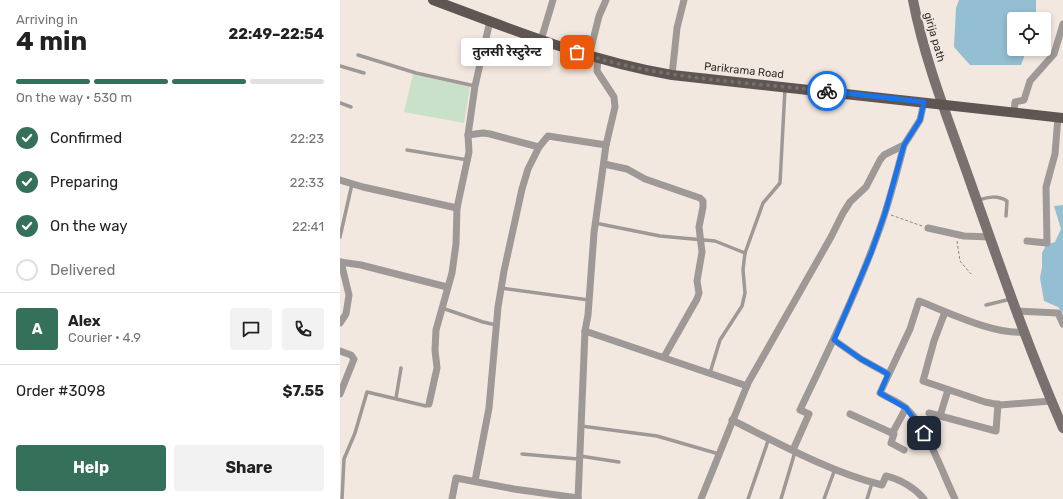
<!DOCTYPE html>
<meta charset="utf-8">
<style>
:root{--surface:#fff;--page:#f2f2f2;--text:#222;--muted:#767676;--line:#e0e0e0;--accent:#35705b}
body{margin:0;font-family:Rubik,"Noto Sans Devanagari",sans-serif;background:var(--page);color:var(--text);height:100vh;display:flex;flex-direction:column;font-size:15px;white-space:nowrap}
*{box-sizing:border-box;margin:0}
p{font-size:13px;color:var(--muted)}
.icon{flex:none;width:22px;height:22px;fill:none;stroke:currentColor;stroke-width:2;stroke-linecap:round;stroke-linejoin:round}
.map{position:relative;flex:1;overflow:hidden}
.details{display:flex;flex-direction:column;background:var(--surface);width:340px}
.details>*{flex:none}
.tools{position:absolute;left:667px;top:12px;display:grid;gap:8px}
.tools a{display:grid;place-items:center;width:44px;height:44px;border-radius:4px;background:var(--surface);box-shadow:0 2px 6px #0003;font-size:20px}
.pin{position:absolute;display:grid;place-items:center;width:34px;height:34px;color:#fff;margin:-17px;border-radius:8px;box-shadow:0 2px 6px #0006}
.courier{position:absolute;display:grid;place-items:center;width:40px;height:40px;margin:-20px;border:3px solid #1a73e8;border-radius:50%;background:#fff;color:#222;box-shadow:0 1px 5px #0007}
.bubble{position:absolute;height:28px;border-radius:4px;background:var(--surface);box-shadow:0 2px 6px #0003;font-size:13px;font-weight:700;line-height:28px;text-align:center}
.headline em{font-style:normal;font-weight:700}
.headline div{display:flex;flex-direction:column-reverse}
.headline{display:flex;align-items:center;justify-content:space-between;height:68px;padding:0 16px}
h1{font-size:26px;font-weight:700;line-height:30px}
.bar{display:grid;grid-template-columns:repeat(4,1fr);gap:6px 4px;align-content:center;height:48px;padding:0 16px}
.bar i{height:5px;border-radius:3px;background:var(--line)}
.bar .on{background:var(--accent)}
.bar p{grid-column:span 4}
.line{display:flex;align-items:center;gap:10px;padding:0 16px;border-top:1px solid var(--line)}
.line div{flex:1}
.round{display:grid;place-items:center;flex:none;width:42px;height:42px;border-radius:4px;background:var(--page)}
ol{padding:0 16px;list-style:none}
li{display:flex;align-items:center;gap:12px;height:44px}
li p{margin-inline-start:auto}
li .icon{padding:4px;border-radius:50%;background:var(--accent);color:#fff;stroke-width:4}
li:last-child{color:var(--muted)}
li i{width:22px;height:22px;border:2px solid var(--line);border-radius:50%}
.button{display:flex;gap:8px;margin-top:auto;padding:8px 16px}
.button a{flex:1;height:46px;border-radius:4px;background:var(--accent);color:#fff;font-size:16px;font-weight:700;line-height:46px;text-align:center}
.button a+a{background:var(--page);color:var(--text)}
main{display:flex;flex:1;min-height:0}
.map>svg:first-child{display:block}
.green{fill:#c9e1c9}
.water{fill:#94bed2}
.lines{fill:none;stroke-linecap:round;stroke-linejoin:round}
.path{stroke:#8d8680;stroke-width:1;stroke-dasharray:3 2;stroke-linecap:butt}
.service{stroke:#9e9897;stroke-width:3.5}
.minor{stroke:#9e9897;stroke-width:7}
.secondary{stroke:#79706f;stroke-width:10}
.primary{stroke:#5f5553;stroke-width:10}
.done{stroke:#76706a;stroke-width:4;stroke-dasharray:0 7.2}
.route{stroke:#1a73e8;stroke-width:5}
.labels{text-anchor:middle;stroke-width:4;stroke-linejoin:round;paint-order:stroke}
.street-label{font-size:11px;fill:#332f2b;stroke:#f3e8e0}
</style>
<main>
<section class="details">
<div class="headline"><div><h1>4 min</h1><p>Arriving in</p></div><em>22:49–22:54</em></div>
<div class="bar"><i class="on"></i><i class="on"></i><i class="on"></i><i></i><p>On the way · 530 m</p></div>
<ol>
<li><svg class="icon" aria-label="check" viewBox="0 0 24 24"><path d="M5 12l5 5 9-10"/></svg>Confirmed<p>22:23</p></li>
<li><svg class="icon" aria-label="check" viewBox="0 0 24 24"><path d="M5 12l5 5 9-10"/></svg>Preparing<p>22:33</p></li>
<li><svg class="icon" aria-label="check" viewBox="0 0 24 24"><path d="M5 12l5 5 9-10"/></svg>On the way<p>22:41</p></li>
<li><i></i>Delivered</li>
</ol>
<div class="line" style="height:72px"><b class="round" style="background:var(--accent);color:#fff">A</b><div><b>Alex</b><p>Courier · 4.9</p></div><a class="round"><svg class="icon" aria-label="chat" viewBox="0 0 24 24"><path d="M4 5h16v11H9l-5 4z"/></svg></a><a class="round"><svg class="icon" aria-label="phone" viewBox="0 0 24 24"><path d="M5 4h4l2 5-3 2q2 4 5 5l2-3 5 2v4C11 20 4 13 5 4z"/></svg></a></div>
<div class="line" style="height:52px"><div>Order #3098</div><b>$7.55</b></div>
<div class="button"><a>Help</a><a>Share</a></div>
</section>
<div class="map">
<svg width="723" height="499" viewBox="0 0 723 499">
<rect width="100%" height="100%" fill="#f3e8e0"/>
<path class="green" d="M73 74 130 87 124 123 64 112Z"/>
<g class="water">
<path d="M619 0H696V19H674V49H687L681 65H630L614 47 616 8Z"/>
<path d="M723 205V314L718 307 704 301 700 278 702 267V253L706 245 715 242 721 229 714 206Z"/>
</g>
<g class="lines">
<g class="path">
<path d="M551 215 582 226"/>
<path d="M617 241 620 261 631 274"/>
</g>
<g class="service">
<path d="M18 55 76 73 135 86"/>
<path d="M0 66 24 73"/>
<path d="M0 103 11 107"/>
<path d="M67 150 128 160"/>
<path d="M638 200C649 197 657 195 667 201L666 216"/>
<path d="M255 223 320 236 375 241 405 253 423 203 440 183 445 88"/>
<path d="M0 237 12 184"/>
<path d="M161 288 249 300"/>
<path d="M646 305 671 299"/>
<path d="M102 308 143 322 156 325"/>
<path d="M370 373 380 340 402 306 405 293 403 270 405 253"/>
<path d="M56 398 61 368"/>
<path d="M241 426 317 436 379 454"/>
<path d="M182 454 238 459"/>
<path d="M240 456 279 462"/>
<path d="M2 499 4 459 15 433 27 392 86 406 89 404"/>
<path d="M408 499 429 438"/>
<path d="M441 499 455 452"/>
<path d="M484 499 495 469"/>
<path d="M527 499 532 483"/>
</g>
<g class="minor">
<path d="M201 40 213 0"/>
<path d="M249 56 259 16 266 0"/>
<path d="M332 75 337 28 344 0"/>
<path d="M674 112 675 102 684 100 690 81 714 54 723 24"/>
<path d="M128 135 143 133 150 134 199 147 208 136 266 145"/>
<path d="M264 164 287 169 305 179 360 198 363 201V207L359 227 362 252 357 281 359 293 357 299 324 357"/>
<path d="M0 180 23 187 117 208"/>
<path d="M588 228 624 236 650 237"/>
<path d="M687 241 707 243 706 187 715 154 718 117"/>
<path d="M0 262 21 265 107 287"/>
<path d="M676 311 718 313 723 324"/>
<path d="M605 312 594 341 583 381 645 402 660 405 711 401"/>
<path d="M0 323 6 314 9 295 1 262"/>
<path d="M245 331 248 315 254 233 266 145 275 107 274 97 257 71 258 59"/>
<path d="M494 340 521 359 548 374"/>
<path d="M0 351 11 355 14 359 0 394"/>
<path d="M89 404 97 368 95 350 96 330 112 273 116 244 117 208 129 152 128 135 135 86 150 21"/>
<path d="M589 413 656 431 658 404"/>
<path d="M510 414 554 434 551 443 564 450"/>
<path d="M600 416 608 390"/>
<path d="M392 420C440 444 490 472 542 485L546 476C560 479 575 488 584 499"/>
<path d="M552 434 566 408"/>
<path d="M453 450 469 414 460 410C489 349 519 288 541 225 550 199 557 172 564 145"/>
<path d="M135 481 149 408 158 307 164 271 182 189 188 169 199 147"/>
<path d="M112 499 116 478 174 489 238 498"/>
<path d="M238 499 245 331 407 386"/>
<path d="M361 499 408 383 491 237 503 213 510 202 526 187 540 160 544 155 564 145 580 120 584 102"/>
<path d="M615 499C603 474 586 426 567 409 560 402 548 398 540 393L570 329 579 301C608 312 654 335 684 332"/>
</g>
<path class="secondary" d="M573 0C585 63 610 124 631 184 660 266 688 348 723 428"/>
<path class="primary" d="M93 0C171 29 249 61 332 75L723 118"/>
</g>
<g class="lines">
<path class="done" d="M237 52C318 79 403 82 487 91"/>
<path class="route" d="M487 91 584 102 580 120 564 145 545 213 531 253 494 340 521 359 548 374 540 393 566 408 584 433"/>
</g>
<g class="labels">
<g class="street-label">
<text transform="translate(595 37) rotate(74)" y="4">girija path</text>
<text transform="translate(404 70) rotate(6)" y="4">Parikrama Road</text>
</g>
</g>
</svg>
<div class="tools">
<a><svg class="icon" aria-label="locate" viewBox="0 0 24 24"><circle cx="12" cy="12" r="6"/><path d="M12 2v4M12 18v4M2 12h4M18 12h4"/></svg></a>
</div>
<div class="pin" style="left:237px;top:52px;background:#ea580c"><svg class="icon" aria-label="bag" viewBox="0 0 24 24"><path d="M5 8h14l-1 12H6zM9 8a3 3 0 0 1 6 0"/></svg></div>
<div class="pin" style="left:584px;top:433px;background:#1f2937"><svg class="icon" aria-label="home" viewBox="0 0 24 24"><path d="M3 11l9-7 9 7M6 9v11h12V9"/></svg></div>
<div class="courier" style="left:487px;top:91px"><svg class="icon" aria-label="bike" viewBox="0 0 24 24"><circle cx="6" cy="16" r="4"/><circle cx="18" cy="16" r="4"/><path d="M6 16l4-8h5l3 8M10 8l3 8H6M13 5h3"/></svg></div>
<div class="bubble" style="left:121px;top:38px;width:92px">तुलसी रेस्टुरेन्ट</div>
</div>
</main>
